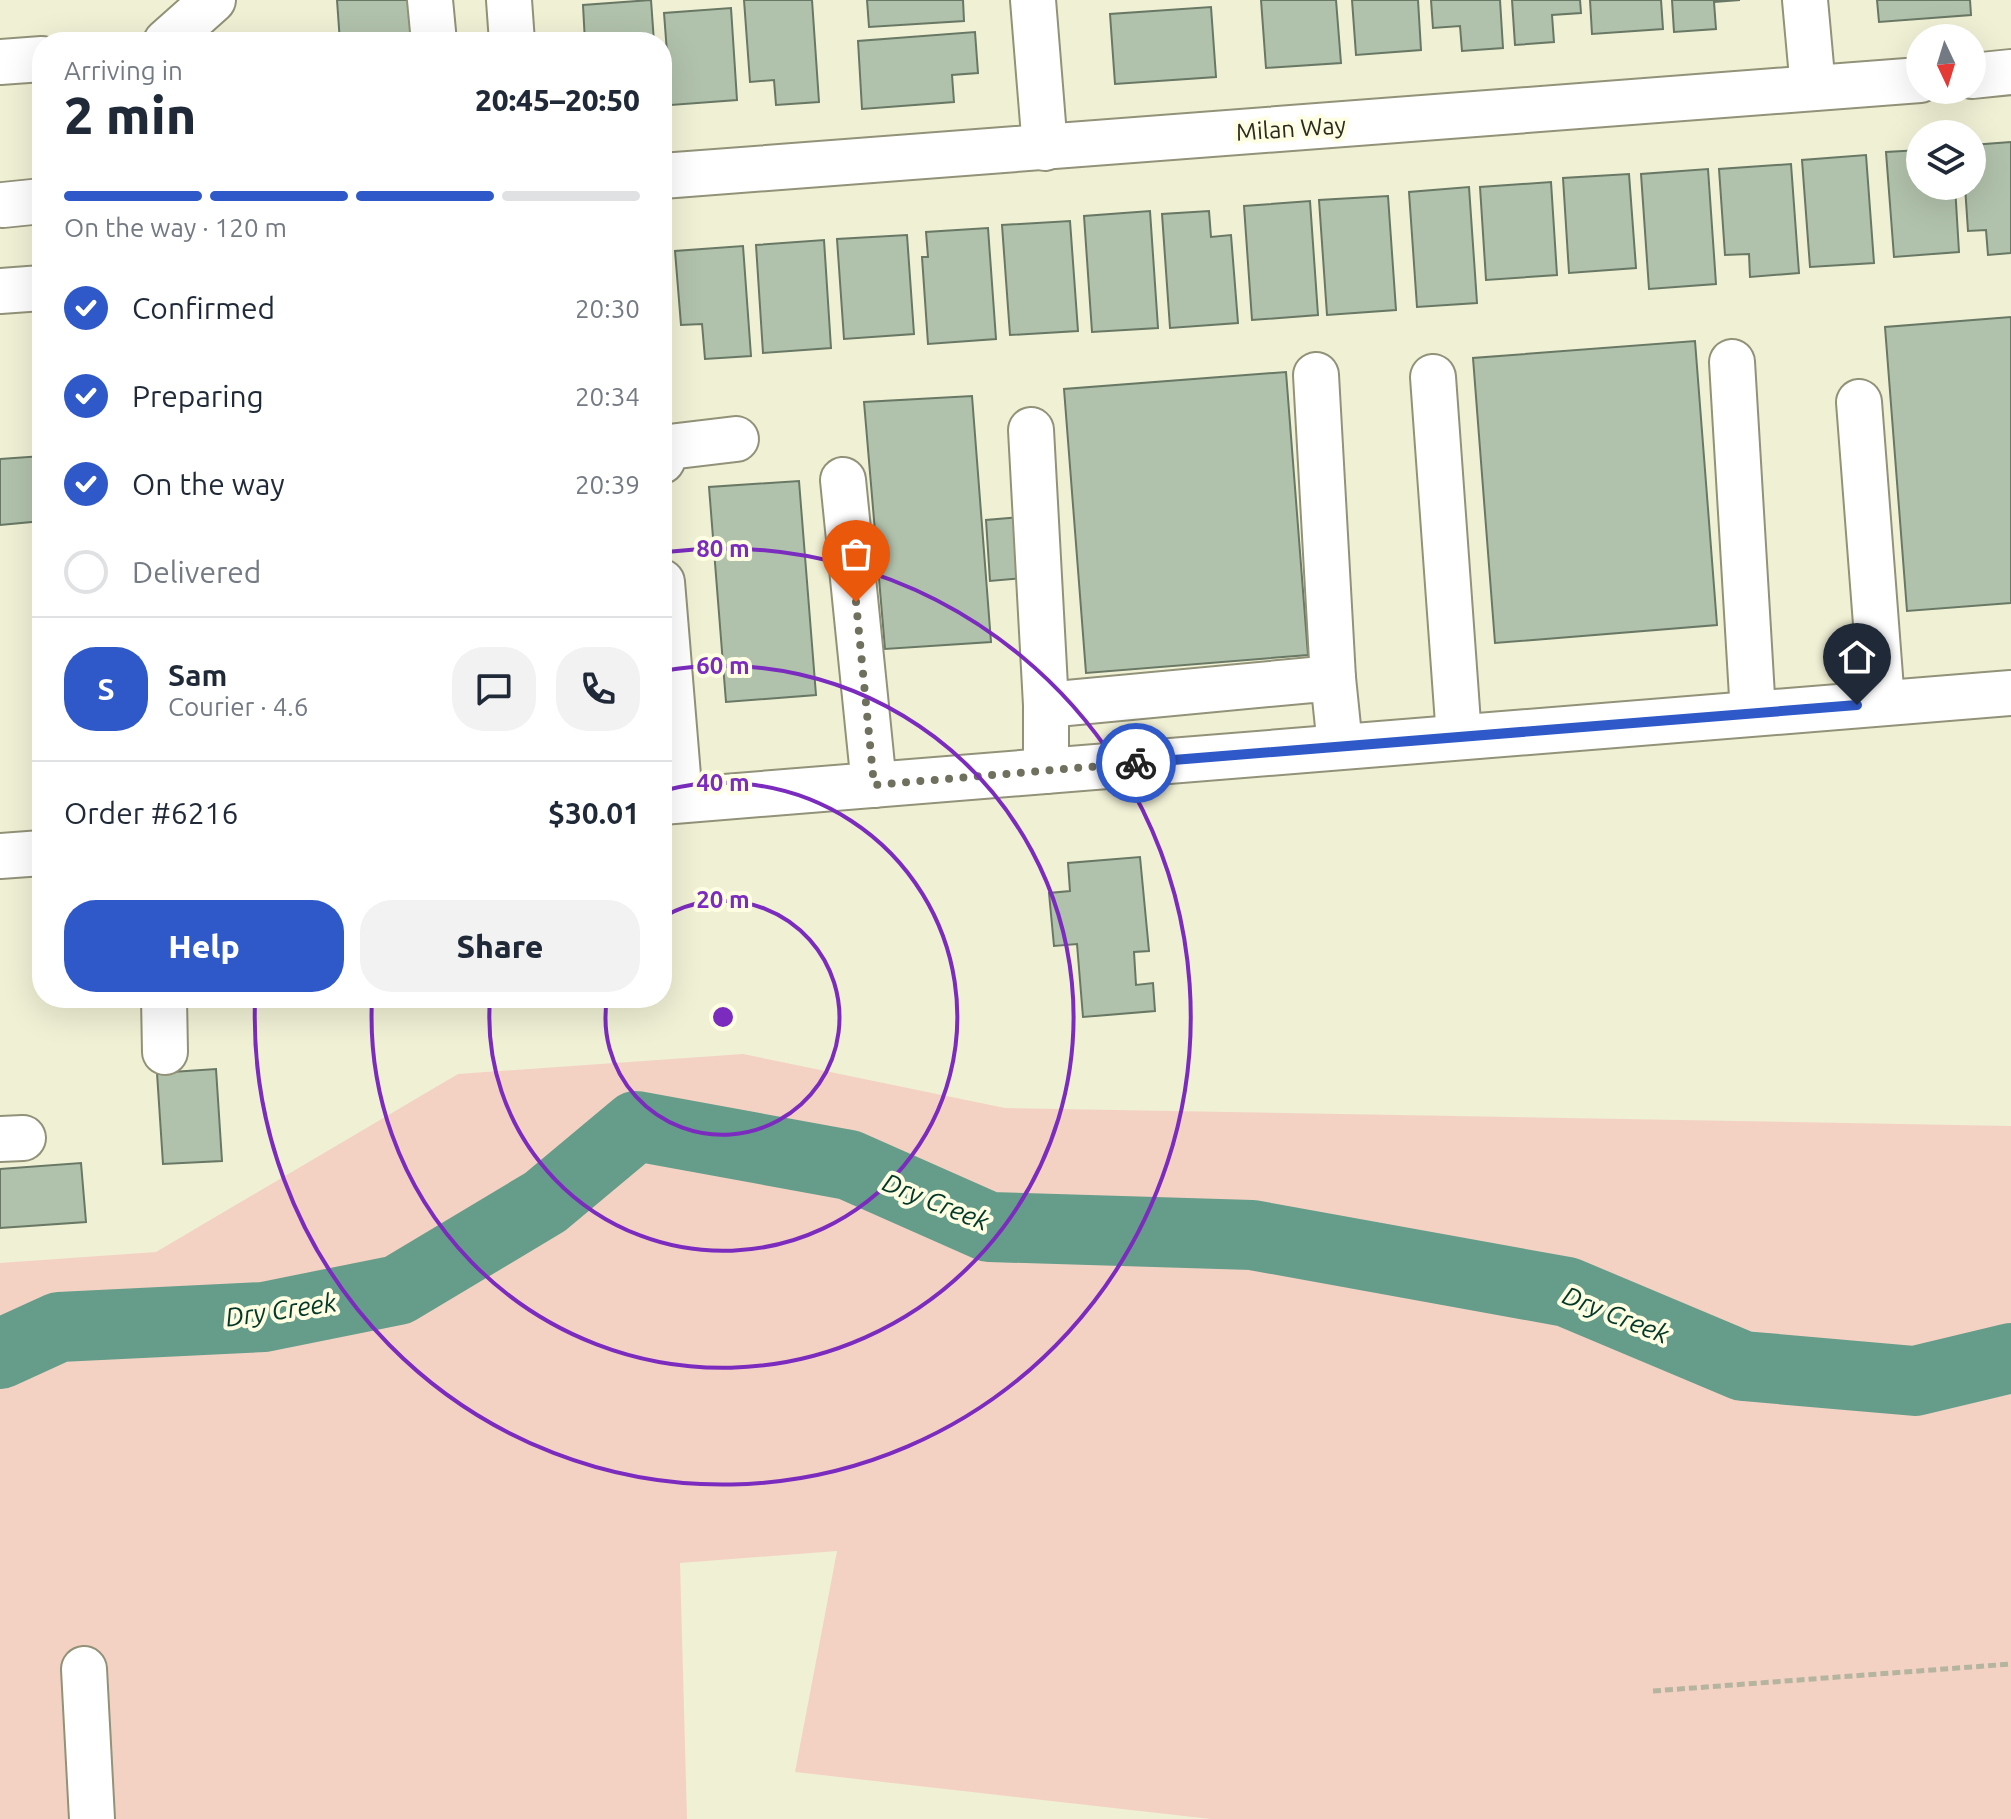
<!DOCTYPE html>
<meta charset="utf-8">
<style>
:root{--surface:#fff;--page:#f2f2f3;--text:#1f2937;--muted:#747a83;--line:#e0e1e3;--accent:#2f59c8}
body{margin:0;font-family:Ubuntu,sans-serif;background:var(--page);color:var(--text);height:100vh;display:flex;flex-direction:column;font-size:30px;white-space:nowrap}
*{box-sizing:border-box;margin:0}
p{font-size:26px;color:var(--muted)}
.icon{flex:none;width:44px;height:44px;fill:none;stroke:currentColor;stroke-width:2;stroke-linecap:round;stroke-linejoin:round}
.map{position:relative;flex:1;overflow:hidden}
.sheet{position:absolute;left:32px;top:32px;width:640px;height:976px;display:flex;flex-direction:column;background:var(--surface);border-radius:32px;box-shadow:0 8px 32px #0002}
.sheet>*{flex:none}
.needle{width:52px;rotate:176deg}
.fabs{position:absolute;left:1906px;top:24px;display:grid;gap:16px}
.fabs a{display:grid;place-items:center;width:80px;height:80px;border-radius:50%;background:var(--surface);box-shadow:0 8px 32px #0002;font-size:40px}
.pin{position:absolute;display:grid;place-items:center;width:68px;height:68px;color:#fff;margin:-82px -34px;border-radius:50% 50% 50% 0;rotate:-45deg;box-shadow:0 0 8px #0007}
.pin .icon{rotate:45deg}
.courier{position:absolute;display:grid;place-items:center;width:80px;height:80px;margin:-40px;border:6px solid #2f59c8;border-radius:50%;background:#fff;color:#222;box-shadow:0 2px 10px #0007}
.overview em{font-style:normal;font-weight:800}
.overview div{display:flex;flex-direction:column-reverse}
.overview{display:flex;align-items:center;justify-content:space-between;height:136px;padding:0 32px}
h1{font-size:52px;font-weight:800;line-height:60px}
.bar{display:grid;grid-template-columns:repeat(4,1fr);gap:12px 8px;align-content:center;height:96px;padding:0 32px}
.bar i{height:10px;border-radius:6px;background:var(--line)}
.bar .current{background:var(--accent)}
.bar p{grid-column:span 4}
.line{display:flex;align-items:center;gap:20px;padding:0 32px;border-top:2px solid var(--line)}
.line div{flex:1}
.round{display:grid;place-items:center;flex:none;width:84px;height:84px;border-radius:32px;background:var(--page)}
ol{padding:0 32px;list-style:none}
li{display:flex;align-items:center;gap:24px;height:88px}
li p{margin-inline-start:auto}
li .icon{padding:8px;border-radius:50%;background:var(--accent);color:#fff;stroke-width:4}
li:last-child{color:var(--muted)}
li i{width:44px;height:44px;border:4px solid var(--line);border-radius:50%}
.button{display:flex;gap:16px;margin-top:auto;padding:16px 32px}
.button a{flex:1;height:92px;border-radius:32px;background:var(--accent);color:#fff;font-size:32px;font-weight:800;line-height:92px;text-align:center}
.button a+a{background:var(--page);color:var(--text)}
.map>svg:first-child{display:block}
.green{fill:#f3d2c4}
.lines{fill:none;stroke-linecap:round;stroke-linejoin:round}
.river{stroke:#659d8a;stroke-width:70}
.building{fill:#b1c2ac;stroke:#687864;stroke-width:2}
.minor-casing{stroke:#929279;stroke-width:48}
.path{stroke:#b5b59f;stroke-width:5;stroke-dasharray:8 4;stroke-linecap:butt}
.minor{stroke:#fff;stroke-width:44}
.done{stroke:#70705f;stroke-width:8;stroke-dasharray:0 14.4}
.route{stroke:#2f59c8;stroke-width:10}
.ring{fill:none;stroke:#7b2cbf;stroke-width:4}
.labels{text-anchor:middle;stroke-width:8;stroke-linejoin:round;paint-order:stroke}
.street-label{font-size:24px;fill:#2b2b20;stroke:#fefee2}
.water-label{font-size:26px;font-style:italic;fill:#023729;stroke:#fefee2}
.centre{fill:#7b2cbf;stroke:#fefee2;stroke-width:4}
.ring-label{font-size:24px;text-anchor:middle;font-weight:bold;fill:#7b2cbf;stroke:#fefee2;stroke-width:8;stroke-linejoin:round;paint-order:stroke}
</style>
<div class="map">
<svg width="2011" height="1819" viewBox="0 0 2011 1819">
<rect width="100%" height="100%" fill="#f0f0d5"/>
<path class="green" d="M743 1054 1005 1108 2011 1126V1819H1211L795 1772 837 1551 680 1563 687 1819H0V1263L156 1252 458 1074Z"/>
<g class="lines">
<path class="river" d="M0 1354 59 1327 264 1317 398 1290 545 1202 636 1126 849 1165 989 1227 1252 1235 1567 1292 1743 1366 1915 1381 2011 1358"/>
</g>
<g class="building">
<path d="M337 0H413L416 42H340Z"/>
<path d="M651 0 654 42H585L583 5Z"/>
<path d="M744 0H812L819 102 776 105 774 80 750 82Z"/>
<path d="M867 0H963L964 21 869 27Z"/>
<path d="M1261 0H1336L1341 63 1266 68Z"/>
<path d="M1352 0H1418L1421 50 1356 55Z"/>
<path d="M1431 0H1500L1503 48 1462 51 1460 26 1433 28Z"/>
<path d="M1512 0H1580L1581 13 1552 15 1554 42 1515 45Z"/>
<path d="M1590 0H1661L1663 29 1592 34Z"/>
<path d="M1672 0H1740L1714 2 1716 29 1674 32Z"/>
<path d="M1877 0H1970L1971 15 1879 22Z"/>
<path d="M1211 7 1216 77 1115 84 1110 14Z"/>
<path d="M731 8 737 100 671 105 664 13Z"/>
<path d="M975 32 978 73 952 75 954 102 862 109 858 41Z"/>
<path d="M2011 142V253L1988 255 1986 230 1968 231 1965 186H1972V145Z"/>
<path d="M1920 150V186H1955L1959 252 1894 257 1886 152Z"/>
<path d="M1866 155 1874 263 1810 267 1802 160Z"/>
<path d="M1791 164 1799 273 1750 277 1749 254 1725 255 1719 169Z"/>
<path d="M1708 169 1716 284 1649 289 1641 174Z"/>
<path d="M1629 174 1636 268 1569 273 1563 178Z"/>
<path d="M1551 182 1557 275 1486 280 1480 187Z"/>
<path d="M1469 187 1477 303 1417 307 1409 192Z"/>
<path d="M1388 196 1396 310 1327 315 1319 200Z"/>
<path d="M1310 201 1318 315 1252 320 1244 206Z"/>
<path d="M1150 211 1158 328 1092 332 1084 216Z"/>
<path d="M1209 211 1211 237 1231 235 1238 323 1170 328 1162 214Z"/>
<path d="M1070 221 1078 331 1010 335 1002 225Z"/>
<path d="M988 228 996 339 928 344 922 257H928L926 232Z"/>
<path d="M907 235 914 334 844 339 837 239Z"/>
<path d="M824 240 831 348 763 353 756 245Z"/>
<path d="M743 246 751 356 705 359 702 324 681 325 675 251Z"/>
<path d="M662 265 669 363 662 364Z"/>
<path d="M2011 317V603L1907 611 1885 327Z"/>
<path d="M1695 341 1717 625 1495 643 1473 358Z"/>
<path d="M1286 372 1308 655 1086 673 1064 389Z"/>
<path d="M972 396 991 642 885 649 864 402Z"/>
<path d="M42 456V521L0 525V459Z"/>
<path d="M799 481 816 695 726 702 709 487Z"/>
<path d="M1020 517 1025 578 990 581 986 520Z"/>
<path d="M1140 857 1149 951 1134 952 1136 985 1153 983 1155 1011 1083 1017 1077 944 1054 946 1049 893 1070 891 1068 863Z"/>
<path d="M216 1069 222 1161 163 1164 157 1073Z"/>
<path d="M81 1163 86 1222 0 1228V1169Z"/>
</g>
<g class="lines">
<defs>
<g id="minor">
<path d="M430 0 434 42"/>
<path d="M509 0 512 42"/>
<path d="M1033 0 1045 148"/>
<path d="M1805 0 1813 88"/>
<path d="M166 42 213 0"/>
<path d="M0 62 42 59"/>
<path d="M1972 76 2011 72"/>
<path d="M662 176 1920 80"/>
<path d="M3 205 42 201"/>
<path d="M0 291 42 288"/>
<path d="M1732 362 1753 713"/>
<path d="M1316 375 1333 678"/>
<path d="M1433 377 1459 737"/>
<path d="M1859 402 1882 702"/>
<path d="M1031 430 1046 705V771"/>
<path d="M662 461 669 447 736 439"/>
<path d="M843 480 874 785"/>
<path d="M662 582 680 800"/>
<path d="M1046 705 1333 678 1340 746"/>
<path d="M662 802 2011 693"/>
<path d="M0 856 42 853"/>
<path d="M164 998 165 1052"/>
<path d="M0 1139 23 1138"/>
<path d="M84 1669 92 1819"/>
</g>
</defs>
<use href="#minor" class="minor-casing"/>
<path class="path" d="M1653 1691 2011 1664"/>
<use href="#minor" class="minor"/>
</g>
<g class="lines">
<path class="done" d="M856 602 874 785 1136 763"/>
<path class="route" d="M1136 763 1857 705"/>
</g>
<g class="ring">
<path d="M663 917A117 117 0 1 1 607 999"/>
<path d="M662 791A234 234 0 1 1 490 999"/>
<path d="M662 671A351 351 0 1 1 372 999"/>
<path d="M666 552A468 468 0 1 1 255 1001"/>
</g>
<g class="labels">
<g class="street-label">
<text transform="translate(1291 129) rotate(-4)" y="8">Milan Way</text>
</g>
<g class="water-label">
<text transform="translate(936 1202) rotate(22)" y="9">Dry Creek</text>
<text transform="translate(281 1310) rotate(-8)" y="9">Dry Creek</text>
<text transform="translate(1616 1315) rotate(22)" y="9">Dry Creek</text>
</g>
</g>
<circle cx="723" cy="1017" r="12" class="centre"/>
<g class="ring-label">
<text x="723" y="557">80 m</text>
<text x="723" y="674">60 m</text>
<text x="723" y="791">40 m</text>
<text x="723" y="908">20 m</text>
</g>
</svg>
<div class="fabs">
<a><svg class="needle" viewBox="-14 -14 28 28"><path d="M0-13l5 13h-10z" fill="#e53935"/><path d="M0 13l5-13h-10z" fill="#747a83"/></svg></a>
<a><svg class="icon" aria-label="layers" viewBox="0 0 24 24"><path d="M12 4l9 5-9 5-9-5zM3 14l9 5 9-5"/></svg></a>
</div>
<div class="pin" style="left:856px;top:602px;background:#ea580c"><svg class="icon" aria-label="bag" viewBox="0 0 24 24"><path d="M5 8h14l-1 12H6zM9 8a3 3 0 0 1 6 0"/></svg></div>
<div class="pin" style="left:1857px;top:705px;background:#1f2937"><svg class="icon" aria-label="home" viewBox="0 0 24 24"><path d="M3 11l9-7 9 7M6 9v11h12V9"/></svg></div>
<div class="courier" style="left:1136px;top:763px"><svg class="icon" aria-label="bike" viewBox="0 0 24 24"><circle cx="6" cy="16" r="4"/><circle cx="18" cy="16" r="4"/><path d="M6 16l4-8h5l3 8M10 8l3 8H6M13 5h3"/></svg></div>
<section class="sheet">
<div class="overview"><div><h1>2 min</h1><p>Arriving in</p></div><em>20:45–20:50</em></div>
<div class="bar"><i class="current"></i><i class="current"></i><i class="current"></i><i></i><p>On the way · 120 m</p></div>
<ol>
<li><svg class="icon" aria-label="check" viewBox="0 0 24 24"><path d="M5 12l5 5 9-10"/></svg>Confirmed<p>20:30</p></li>
<li><svg class="icon" aria-label="check" viewBox="0 0 24 24"><path d="M5 12l5 5 9-10"/></svg>Preparing<p>20:34</p></li>
<li><svg class="icon" aria-label="check" viewBox="0 0 24 24"><path d="M5 12l5 5 9-10"/></svg>On the way<p>20:39</p></li>
<li><i></i>Delivered</li>
</ol>
<div class="line" style="height:144px"><b class="round" style="background:var(--accent);color:#fff">S</b><div><b>Sam</b><p>Courier · 4.6</p></div><a class="round"><svg class="icon" aria-label="chat" viewBox="0 0 24 24"><path d="M4 5h16v11H9l-5 4z"/></svg></a><a class="round"><svg class="icon" aria-label="phone" viewBox="0 0 24 24"><path d="M5 4h4l2 5-3 2q2 4 5 5l2-3 5 2v4C11 20 4 13 5 4z"/></svg></a></div>
<div class="line" style="height:104px"><div>Order #6216</div><b>$30.01</b></div>
<div class="button"><a>Help</a><a>Share</a></div>
</section>
</div>
